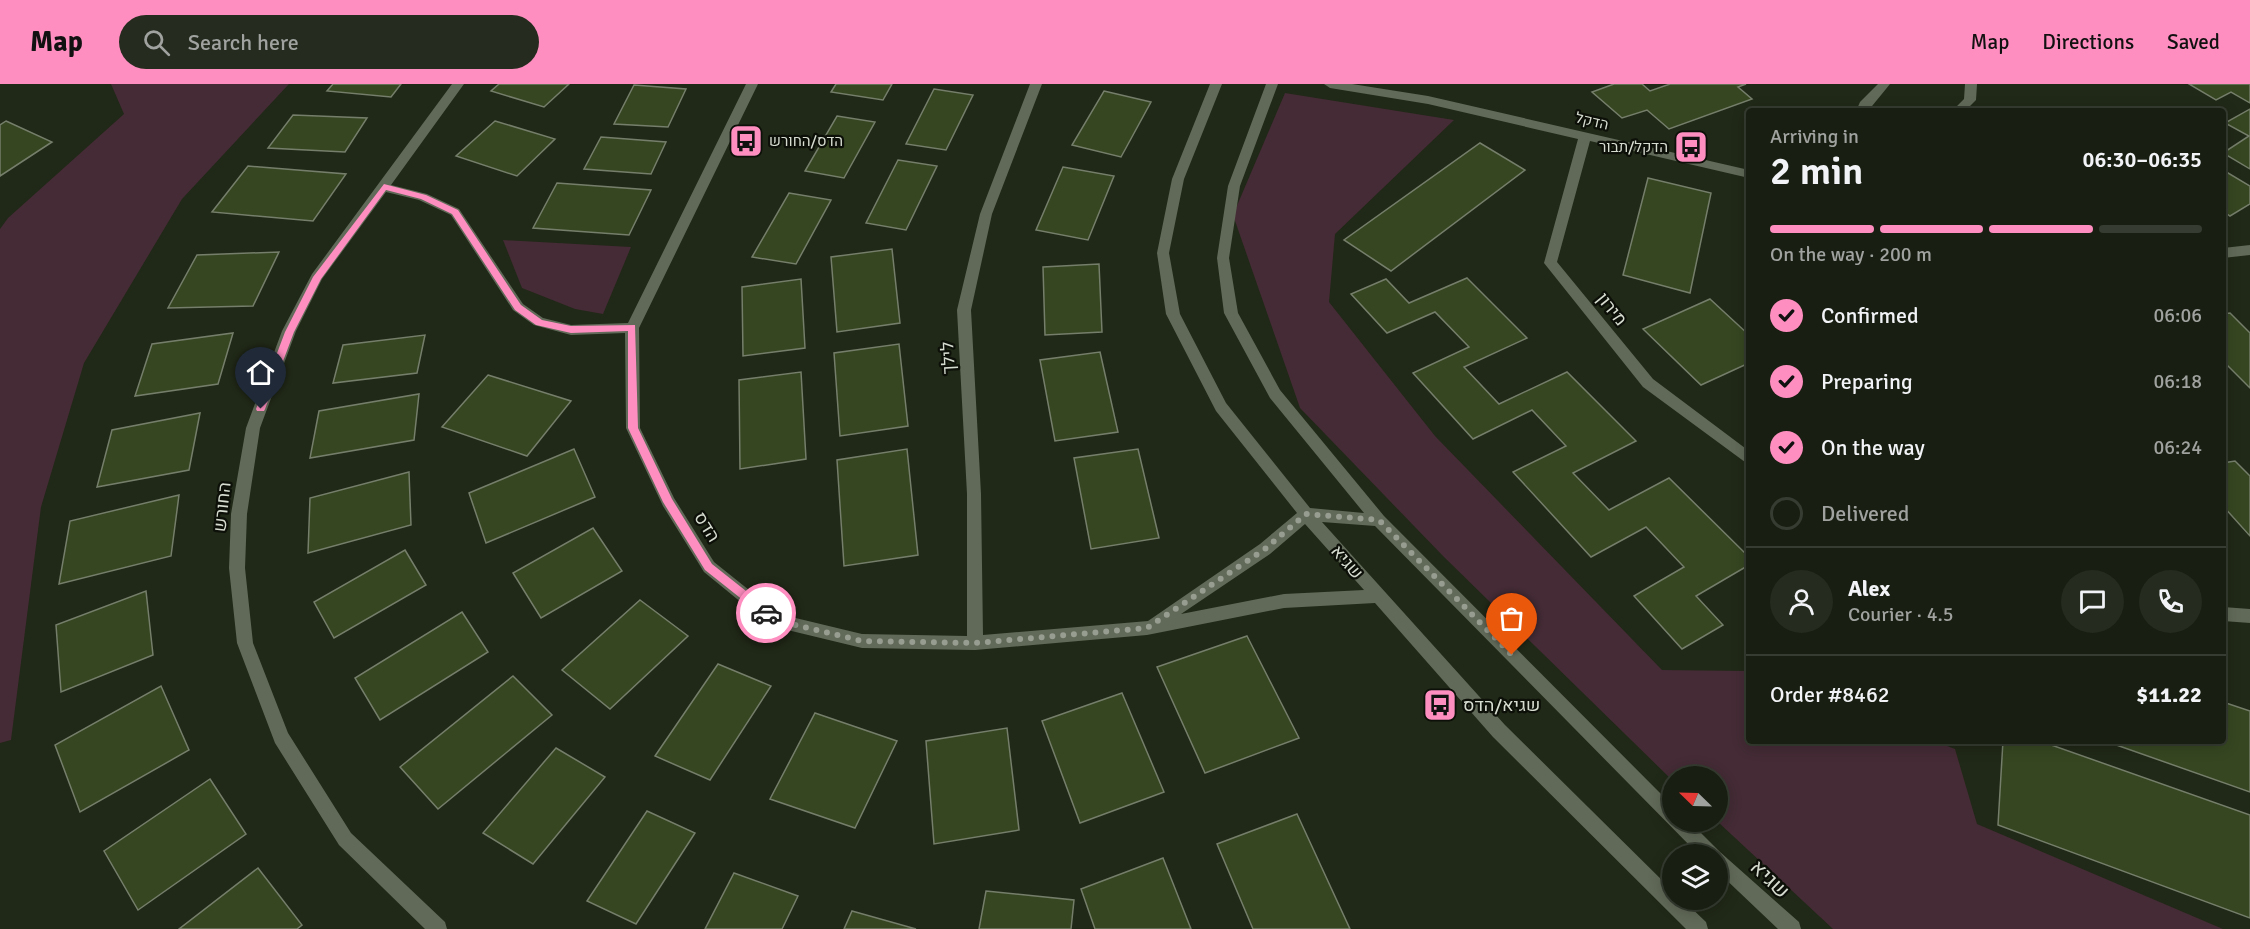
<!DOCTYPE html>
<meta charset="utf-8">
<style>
:root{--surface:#181e11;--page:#252b1f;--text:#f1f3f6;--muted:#9fa29f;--line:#363c31;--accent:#fd8ebf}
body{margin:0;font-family:Signika,Heebo,sans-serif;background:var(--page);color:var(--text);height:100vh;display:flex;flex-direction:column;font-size:22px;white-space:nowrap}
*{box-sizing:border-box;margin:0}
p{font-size:20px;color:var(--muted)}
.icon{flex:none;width:33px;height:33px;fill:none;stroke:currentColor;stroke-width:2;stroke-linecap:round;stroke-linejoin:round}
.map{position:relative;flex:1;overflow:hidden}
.sheet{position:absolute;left:1746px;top:24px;width:480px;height:636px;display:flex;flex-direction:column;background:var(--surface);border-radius:6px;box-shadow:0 3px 15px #0003,0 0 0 2px var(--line)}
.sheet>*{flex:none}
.needle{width:39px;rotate:293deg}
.controls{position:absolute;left:1662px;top:682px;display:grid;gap:12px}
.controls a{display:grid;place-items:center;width:66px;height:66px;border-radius:50%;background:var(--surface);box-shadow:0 3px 15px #0003,0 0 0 2px var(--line);font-size:30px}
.pin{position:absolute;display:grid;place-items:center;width:51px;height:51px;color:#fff;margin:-62px -26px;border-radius:50% 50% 50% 0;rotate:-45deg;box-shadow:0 0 6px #0007}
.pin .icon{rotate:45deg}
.courier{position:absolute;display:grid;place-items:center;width:60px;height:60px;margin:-30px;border:4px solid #fd8ebf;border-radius:50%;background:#fff;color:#222;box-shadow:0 2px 8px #0007}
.headline em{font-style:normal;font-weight:600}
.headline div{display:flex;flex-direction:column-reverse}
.headline{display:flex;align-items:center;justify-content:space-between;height:102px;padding:0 24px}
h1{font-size:39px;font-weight:600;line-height:45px}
.bar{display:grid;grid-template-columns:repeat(4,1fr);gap:9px 6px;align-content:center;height:72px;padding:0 24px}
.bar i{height:8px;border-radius:4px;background:var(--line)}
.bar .active{background:var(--accent)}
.bar p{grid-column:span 4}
.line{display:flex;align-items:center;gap:15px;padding:0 24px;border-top:2px solid var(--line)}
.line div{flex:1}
.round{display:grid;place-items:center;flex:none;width:63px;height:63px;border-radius:32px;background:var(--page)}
ol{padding:0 24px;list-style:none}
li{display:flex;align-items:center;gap:18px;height:66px}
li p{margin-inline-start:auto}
li .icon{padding:6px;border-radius:50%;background:var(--accent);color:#111;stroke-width:4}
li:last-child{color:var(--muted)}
li i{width:33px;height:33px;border:3px solid var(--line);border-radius:50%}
header{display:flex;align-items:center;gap:36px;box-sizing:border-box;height:84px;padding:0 30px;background:var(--accent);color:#111}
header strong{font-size:28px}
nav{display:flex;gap:33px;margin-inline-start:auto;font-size:21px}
.search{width:420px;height:54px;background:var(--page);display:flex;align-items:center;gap:15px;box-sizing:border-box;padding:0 21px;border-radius:33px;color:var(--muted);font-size:22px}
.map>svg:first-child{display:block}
.green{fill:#442b35}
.building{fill:#364621;stroke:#757e6a;stroke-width:1.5}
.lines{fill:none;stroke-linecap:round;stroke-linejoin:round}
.minor{fill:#616958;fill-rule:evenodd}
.route{fill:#fd8ebf}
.done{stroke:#979d90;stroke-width:6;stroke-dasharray:0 10.8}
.labels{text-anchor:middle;stroke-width:4.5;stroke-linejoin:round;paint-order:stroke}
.far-street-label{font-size:15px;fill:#d7dcd1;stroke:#0c1008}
.far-poi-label{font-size:15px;fill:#d7dcd1;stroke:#0c1008;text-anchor:start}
.street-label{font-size:18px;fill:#d7dcd1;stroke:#0c1008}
.poi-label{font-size:18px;fill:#d7dcd1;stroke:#0c1008;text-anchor:start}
.near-street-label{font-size:21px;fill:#d7dcd1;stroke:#0c1008}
</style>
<header>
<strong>Map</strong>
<div class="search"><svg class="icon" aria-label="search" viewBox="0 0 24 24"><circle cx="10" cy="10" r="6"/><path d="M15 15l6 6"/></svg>Search here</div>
<nav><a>Map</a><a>Directions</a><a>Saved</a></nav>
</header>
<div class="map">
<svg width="2250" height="845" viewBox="0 0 2250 845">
<rect width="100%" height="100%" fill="#202817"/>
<g class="green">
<path d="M111 0H289L182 115 84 279 41 423 11 656 0 659V145L8 134 124 30Z"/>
<path d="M1285 9 1454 36 1335 150 1329 218 1435 352 1662 586 1749 587V657H1934L1955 665 1977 740 2223 845H1833L1718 738V693H1672V696L1443 472 1300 324 1233 131Z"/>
<path d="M503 156 631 163 603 230 575 225 522 204Z"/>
</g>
<g class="building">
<path d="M333 0H401L391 13 327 7Z"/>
<path d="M499 0H569L544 23 491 7Z"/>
<path d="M836 0H892L883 16 831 8Z"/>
<path d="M1614 0H1642L1650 7 1670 0H1746L1738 3 1752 15 1669 45 1647 26 1622 34 1592 8Z"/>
<path d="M2189 0H2250V19L2231 8 2216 16Z"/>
<path d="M634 1 686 5 668 43 614 40Z"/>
<path d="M934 5 973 11 946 66 906 60Z"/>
<path d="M1104 7 1151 18 1121 73 1072 61Z"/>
<path d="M2250 25V85L2223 69 2249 52 2225 39Z"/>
<path d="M293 31 367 34 345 68 268 64Z"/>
<path d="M837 32 875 38 844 94 805 87Z"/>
<path d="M6 37 52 58 0 92V41Z"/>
<path d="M495 37 555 55 517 92 456 72Z"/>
<path d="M601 53 666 58 651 90 584 85Z"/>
<path d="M1480 59 1525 86 1391 187 1344 156Z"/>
<path d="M898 76 937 82 906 146 866 139Z"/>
<path d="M248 82 346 90 313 137 212 128Z"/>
<path d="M1063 83 1114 92 1088 156 1036 146Z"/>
<path d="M2223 86 2250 102V120L2230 132 2223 127Z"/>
<path d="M1648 94 1711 109 1690 209 1623 191Z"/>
<path d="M557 99 651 106 629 151 533 144Z"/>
<path d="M789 109 831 116 796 180 752 173Z"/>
<path d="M892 165 900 239 837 248 831 173Z"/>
<path d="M279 168 253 222 168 224 197 171Z"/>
<path d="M1099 180 1102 248 1045 251 1043 183Z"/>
<path d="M1467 194 1527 254 1464 283 1499 320 1567 288 1636 357 1573 389 1609 426 1669 394 1749 473V481L1696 512 1723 541 1682 565 1634 512 1684 483 1646 443 1591 473 1513 388 1566 362 1532 326 1473 355 1413 289 1469 263 1435 228 1387 249 1351 210 1386 195 1409 219Z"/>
<path d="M801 195 805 264 743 272 742 203Z"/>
<path d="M1710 215 1749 251V279L1701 301 1643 245Z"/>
<path d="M2230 229 2250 249V304L2223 277V230Z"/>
<path d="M233 249 218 300 135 312 152 260Z"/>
<path d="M425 251 417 289 333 299 343 261Z"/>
<path d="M899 260 908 342 840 352 834 269Z"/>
<path d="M1100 268 1118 348 1055 357 1040 276Z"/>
<path d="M801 288 806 375 740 385 739 296Z"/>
<path d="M488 291 571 317 527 372 442 343Z"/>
<path d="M419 310 414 356 310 374 319 327Z"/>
<path d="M200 329 189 386 97 403 112 346Z"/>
<path d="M574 365 595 413 486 459 469 409Z"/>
<path d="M907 365 918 471 844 482 837 376Z"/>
<path d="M1138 365 1159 454 1091 465 1074 374Z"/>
<path d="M2235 377 2250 392V452L2223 422V379Z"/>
<path d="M409 388 411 441 308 469 310 414Z"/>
<path d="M179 411 171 472 59 500 70 437Z"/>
<path d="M593 444 622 487 541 534 513 489Z"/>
<path d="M405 466 426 501 334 554 314 518Z"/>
<path d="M146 507 153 571 61 608 56 541Z"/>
<path d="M640 516 688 552 610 625 562 586Z"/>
<path d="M462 528 488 568 380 636 355 594Z"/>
<path d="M1247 552 1299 654 1205 689 1157 583Z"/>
<path d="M718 580 771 602 710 696 655 672Z"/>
<path d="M513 592 552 631 438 725 400 683Z"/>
<path d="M161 602 189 666 80 728 55 661Z"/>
<path d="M1122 609 1164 708 1080 739 1042 637Z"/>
<path d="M2223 618 2250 627V708L2105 657H2223Z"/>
<path d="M815 629 897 657 855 744 770 715Z"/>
<path d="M1007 644 1019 746 934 760 926 657Z"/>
<path d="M2003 657H2040L2250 731V834L1998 741Z"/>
<path d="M556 664 605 693 533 780 483 749Z"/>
<path d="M210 695 246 750 138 826 104 767Z"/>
<path d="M647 727 695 749 636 840 587 817Z"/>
<path d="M1297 730 1350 845H1253L1217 760Z"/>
<path d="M1163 774 1191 845H1095L1081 805Z"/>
<path d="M258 784 302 841 297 845H179Z"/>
<path d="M734 789 798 812 782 845H705Z"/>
<path d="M986 807 1074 816 1071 845H979Z"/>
<path d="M852 827 916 845H844Z"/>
</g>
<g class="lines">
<g class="minor">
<path d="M452 0H464L391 101 427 110 459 125 523 220 543 234 571 241 628 239 746 0H758L639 244 640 344 674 414 714 478 779 530 862 550 967 552V410L957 226 980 130 1030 0H1042L992 130 971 226 981 410 983 551 1148 537 1260 460 1297 429 1216 327 1166 230 1157 169 1172 95 1210 0H1222L1184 95 1169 169 1180 230 1226 319 1310 424 1364 429 1270 314 1224 229 1217 174 1228 102 1266 0H1278L1240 102 1229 174 1238 229 1280 306 1384 432 1672 721V738H1690L1720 768 1799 838 1801 845H1778L1718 788V771H1699L1375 442 1322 438 1505 641 1672 806V816H1683L1706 838 1708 845H1686L1493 653 1375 519 1284 524 1147 551 975 566 862 564 775 543 769 541 704 488 663 422 626 344 625 249 571 251 534 241 513 226 451 131 419 116 386 108 322 195 296 247 260 344 247 430 245 484 253 559 288 649 351 749 445 838 447 845H425L339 761 275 659 237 559 229 484 231 430 246 344 282 247 312 190ZM1305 440 1364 506 1284 510 1181 530 1270 470Z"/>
<path d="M1324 0H1352L1428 12 1749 86V94L1590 57 1557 178 1653 295 1749 367V381L1643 303 1544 179 1578 55 1428 20 1330 4Z"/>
<path d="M1878 0H1890L1868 27H1856L1860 18Z"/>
<path d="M1965 0H1977L1976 16 1965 27H1952L1964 15Z"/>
<path d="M2250 161V171L2223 174V164Z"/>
<path d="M2223 523 2250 525V539L2223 537Z"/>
</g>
</g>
<path class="route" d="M384 100 426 111 458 126 521 221 542 236 571 242 635 241 638 344 672 415 712 480 770 526V532H763L705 486 663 418 628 344V247L571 249 536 241 515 226 452 130 421 115 386 106 321 195 294 248 265 325 264 327H257L256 325 285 248 313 193Z"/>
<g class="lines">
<path class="done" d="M766 529 775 536 862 557 975 559 1147 544 1265 465 1306 430 1379 436 1512 571"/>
</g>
<defs>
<symbol id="bus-square" viewBox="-11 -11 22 22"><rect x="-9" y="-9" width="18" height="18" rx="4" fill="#fd8ebf" stroke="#0c1008"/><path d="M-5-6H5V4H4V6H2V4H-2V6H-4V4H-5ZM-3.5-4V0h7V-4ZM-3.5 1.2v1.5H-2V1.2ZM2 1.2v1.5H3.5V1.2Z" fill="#111"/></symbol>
</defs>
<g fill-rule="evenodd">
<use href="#bus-square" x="727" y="38" width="38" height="38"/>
<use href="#bus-square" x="1672" y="44" width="38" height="38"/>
<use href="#bus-square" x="1421" y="602" width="38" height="38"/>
</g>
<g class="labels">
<g class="far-street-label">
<text transform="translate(1592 37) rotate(13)" y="5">הדקל</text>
</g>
<g class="far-poi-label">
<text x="769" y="62">הדס/החורש</text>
<text x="1668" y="68" text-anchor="end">הדקל/תבור</text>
</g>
<g class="street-label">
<text transform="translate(1612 225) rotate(51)" y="6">מירון</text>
<text transform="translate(948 274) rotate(-93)" y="6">לילך</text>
<text transform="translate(222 423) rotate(-84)" y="6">החורש</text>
<text transform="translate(707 443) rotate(58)" y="6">הדס</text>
<text transform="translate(1347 478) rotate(49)" y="6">שגיא</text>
</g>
<g class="poi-label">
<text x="1463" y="627">שגיא/הדס</text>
</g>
<g class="near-street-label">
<text transform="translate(1770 795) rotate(44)" y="7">שגיא</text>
</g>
</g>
</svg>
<div class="controls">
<a><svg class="needle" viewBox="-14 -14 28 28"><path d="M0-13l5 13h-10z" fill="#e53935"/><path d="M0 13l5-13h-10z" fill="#9fa29f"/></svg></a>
<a><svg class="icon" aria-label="layers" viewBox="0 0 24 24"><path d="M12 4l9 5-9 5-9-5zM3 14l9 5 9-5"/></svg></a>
</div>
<div class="pin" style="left:1512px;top:571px;background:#ea580c"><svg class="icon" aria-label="bag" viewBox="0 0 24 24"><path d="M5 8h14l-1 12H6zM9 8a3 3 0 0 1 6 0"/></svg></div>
<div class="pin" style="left:261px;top:325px;background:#1f2937"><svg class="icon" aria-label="home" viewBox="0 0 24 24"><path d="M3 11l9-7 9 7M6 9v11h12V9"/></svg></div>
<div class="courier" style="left:766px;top:529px"><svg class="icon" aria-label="car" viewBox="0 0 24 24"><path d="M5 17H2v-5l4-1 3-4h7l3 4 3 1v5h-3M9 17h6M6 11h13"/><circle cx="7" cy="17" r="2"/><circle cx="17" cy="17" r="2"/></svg></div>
<section class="sheet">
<div class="headline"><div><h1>2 min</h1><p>Arriving in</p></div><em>06:30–06:35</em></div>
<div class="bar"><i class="active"></i><i class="active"></i><i class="active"></i><i></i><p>On the way · 200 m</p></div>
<ol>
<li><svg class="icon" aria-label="check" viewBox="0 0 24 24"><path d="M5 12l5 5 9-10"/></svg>Confirmed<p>06:06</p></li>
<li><svg class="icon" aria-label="check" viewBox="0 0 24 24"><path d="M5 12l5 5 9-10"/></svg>Preparing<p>06:18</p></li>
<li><svg class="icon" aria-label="check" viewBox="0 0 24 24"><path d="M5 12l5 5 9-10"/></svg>On the way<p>06:24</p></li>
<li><i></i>Delivered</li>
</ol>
<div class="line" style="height:108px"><a class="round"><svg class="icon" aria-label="person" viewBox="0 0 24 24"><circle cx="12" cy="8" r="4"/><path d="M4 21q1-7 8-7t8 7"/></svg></a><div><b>Alex</b><p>Courier · 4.5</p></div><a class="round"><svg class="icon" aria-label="chat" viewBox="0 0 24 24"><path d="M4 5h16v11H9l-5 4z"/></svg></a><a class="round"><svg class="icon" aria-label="phone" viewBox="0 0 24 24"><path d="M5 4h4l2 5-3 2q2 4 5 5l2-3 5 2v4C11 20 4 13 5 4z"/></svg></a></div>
<div class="line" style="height:78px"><div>Order #8462</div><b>$11.22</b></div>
</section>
</div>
